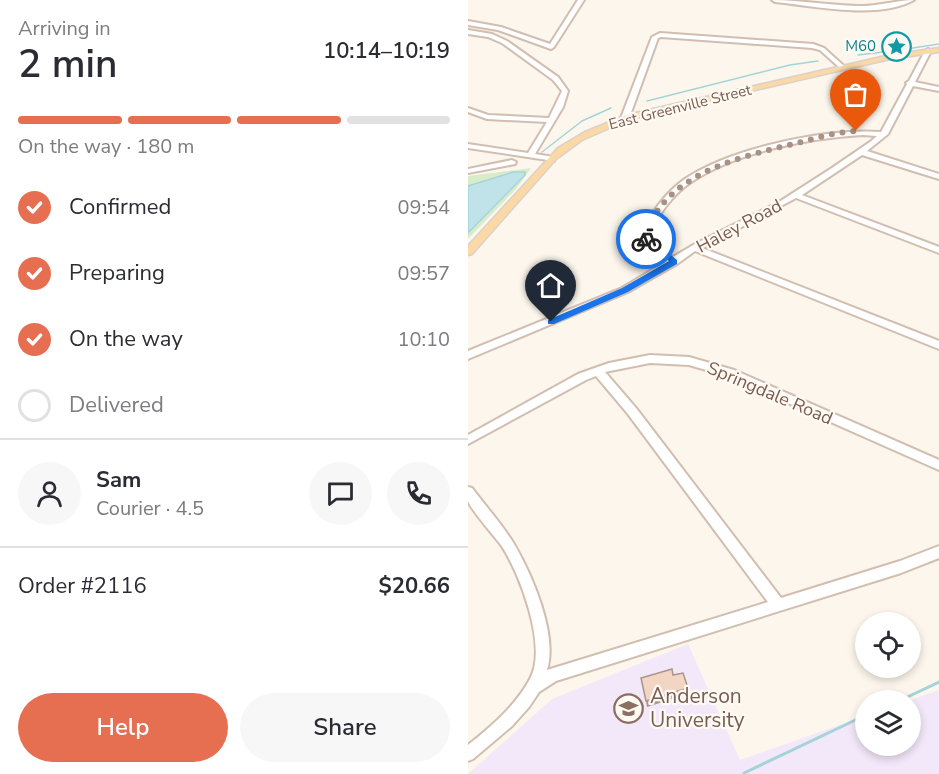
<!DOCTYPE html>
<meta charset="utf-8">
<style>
:root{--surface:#fff;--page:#f7f7f7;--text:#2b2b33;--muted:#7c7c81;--line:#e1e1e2;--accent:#e76f51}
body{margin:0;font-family:"Nunito Sans",sans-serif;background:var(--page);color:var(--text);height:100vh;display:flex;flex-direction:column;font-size:22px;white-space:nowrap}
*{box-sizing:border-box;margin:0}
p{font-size:20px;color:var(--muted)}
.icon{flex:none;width:33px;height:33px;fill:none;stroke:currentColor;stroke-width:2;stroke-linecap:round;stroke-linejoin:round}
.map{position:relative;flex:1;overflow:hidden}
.side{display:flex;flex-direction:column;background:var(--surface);width:468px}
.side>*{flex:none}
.buttons{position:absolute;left:387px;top:612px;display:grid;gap:12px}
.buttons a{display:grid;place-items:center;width:66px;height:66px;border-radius:50%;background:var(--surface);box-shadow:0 3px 9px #0003;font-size:30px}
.pin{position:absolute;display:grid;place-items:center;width:51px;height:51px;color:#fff;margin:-62px -26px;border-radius:50% 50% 50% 0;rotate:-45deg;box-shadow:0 0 6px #0007}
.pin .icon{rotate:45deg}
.courier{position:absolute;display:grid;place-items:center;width:60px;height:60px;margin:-30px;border:4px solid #1a73e8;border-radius:50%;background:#fff;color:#222;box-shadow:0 2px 8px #0007}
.head em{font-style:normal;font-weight:600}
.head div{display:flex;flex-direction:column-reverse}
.head{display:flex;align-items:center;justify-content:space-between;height:102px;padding:0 18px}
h1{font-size:39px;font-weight:600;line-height:45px}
.bar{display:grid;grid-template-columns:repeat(4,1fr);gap:9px 6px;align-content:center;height:72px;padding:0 18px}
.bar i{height:8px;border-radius:4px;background:var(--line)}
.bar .selected{background:var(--accent)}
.bar p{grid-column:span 4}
.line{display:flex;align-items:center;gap:15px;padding:0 18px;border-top:2px solid var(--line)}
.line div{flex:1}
.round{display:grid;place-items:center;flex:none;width:63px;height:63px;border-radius:32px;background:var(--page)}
ol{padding:0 18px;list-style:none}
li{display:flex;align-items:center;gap:18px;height:66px}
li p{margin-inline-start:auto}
li .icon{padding:6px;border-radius:50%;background:var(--accent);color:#fff;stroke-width:4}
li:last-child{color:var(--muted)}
li i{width:33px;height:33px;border:3px solid var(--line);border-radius:50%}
.action{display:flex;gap:12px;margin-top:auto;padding:12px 18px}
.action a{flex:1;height:69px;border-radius:36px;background:var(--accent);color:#fff;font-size:24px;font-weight:600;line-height:69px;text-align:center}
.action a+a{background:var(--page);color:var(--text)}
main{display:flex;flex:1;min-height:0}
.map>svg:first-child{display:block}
.education{fill:#f3e8fa}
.green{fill:#d8ecc9}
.water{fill:#bfe3e8;stroke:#a5d3da;stroke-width:1.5}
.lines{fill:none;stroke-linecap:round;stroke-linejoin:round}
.stream-far1{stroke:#a5d3da;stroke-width:1.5}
.stream{stroke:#a5d3da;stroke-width:3}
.minor-casing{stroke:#d1beb0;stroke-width:4}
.major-casing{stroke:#dad1cd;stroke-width:3}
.minor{fill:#fff;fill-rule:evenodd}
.major{fill:#fbd9a5;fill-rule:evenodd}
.shaded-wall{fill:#aa9588}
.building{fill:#f3d5c3;stroke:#aa9588;stroke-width:1.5}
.route{fill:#1a73e8}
.done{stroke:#a89285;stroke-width:6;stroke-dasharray:0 10.8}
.labels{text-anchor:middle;stroke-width:4.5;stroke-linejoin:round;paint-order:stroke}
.far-culture-label{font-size:15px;fill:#0d838f;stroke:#fffaf3;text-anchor:end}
.far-street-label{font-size:15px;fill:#7a5c4d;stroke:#fffaf3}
.street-label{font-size:18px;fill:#7a5c4d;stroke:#fffaf3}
.near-education-label{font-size:21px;fill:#785e54;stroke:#fffaf3;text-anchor:start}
</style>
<main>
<section class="side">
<div class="head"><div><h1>2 min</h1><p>Arriving in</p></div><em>10:14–10:19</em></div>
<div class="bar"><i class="selected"></i><i class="selected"></i><i class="selected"></i><i></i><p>On the way · 180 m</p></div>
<ol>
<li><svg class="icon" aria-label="check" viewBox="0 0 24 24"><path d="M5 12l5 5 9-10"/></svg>Confirmed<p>09:54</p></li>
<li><svg class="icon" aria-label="check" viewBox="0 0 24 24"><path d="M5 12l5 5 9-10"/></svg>Preparing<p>09:57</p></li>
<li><svg class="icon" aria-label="check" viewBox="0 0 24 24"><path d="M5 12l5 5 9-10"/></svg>On the way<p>10:10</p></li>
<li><i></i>Delivered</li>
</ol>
<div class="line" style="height:108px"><a class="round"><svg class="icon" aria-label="person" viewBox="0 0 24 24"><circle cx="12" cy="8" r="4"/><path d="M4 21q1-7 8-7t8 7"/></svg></a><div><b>Sam</b><p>Courier · 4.5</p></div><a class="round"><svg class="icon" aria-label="chat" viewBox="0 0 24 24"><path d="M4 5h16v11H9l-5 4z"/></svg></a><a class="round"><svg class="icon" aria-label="phone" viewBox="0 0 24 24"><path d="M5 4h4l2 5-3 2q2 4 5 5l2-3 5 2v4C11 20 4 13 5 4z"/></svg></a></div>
<div class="line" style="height:78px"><div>Order #2116</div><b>$20.66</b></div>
<div class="action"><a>Help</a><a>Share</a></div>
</section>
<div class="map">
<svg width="471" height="774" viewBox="0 0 471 774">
<rect width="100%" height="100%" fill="#fdf6ec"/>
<path class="education" d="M220 644 272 760 397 716 398 746H442V700L471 690V774H0L84 699Z"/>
<path class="green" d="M63 168 48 189 0 239V176Z"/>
<path class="water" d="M45 172H57V175L0 233V186Z"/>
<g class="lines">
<g class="stream-far1">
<path d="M425 51 471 44"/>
<path d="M390 55 415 52"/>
<path d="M179 101 322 65 350 61"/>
<path d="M74 152 114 121 143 108"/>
</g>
<g class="stream">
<path d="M433 700 471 682"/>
<path d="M276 773 398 715"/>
</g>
<defs>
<g id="minor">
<path d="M110 0H116L86 47 83 49 30 30 0 25V21L33 27 82 44Z"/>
<path d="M304 0C334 0 364 6 394 6 412 6 429 0 446 0 410 20 347 6 307 2Z"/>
<path d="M0 30 24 34 39 41 90 77 100 91 95 107 67 154 86 157V161L0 148V144L60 153 79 122 19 119 0 112V108L20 115 81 118 94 91 85 80 34 43 20 37 0 34Z"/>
<path d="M192 33 345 44 356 48 377 67 372 68 352 50 344 48 193 37 190 38 161 118 154 120 153 118 184 37Z"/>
<path d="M460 49 463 51 447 82 471 87V91L445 86 420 134 399 151 471 174V179L394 155 334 195 471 247V253L328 198 234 248 471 341V349L227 251 209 264 160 292 0 359V351L154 288 199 261 172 237C181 215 197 193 217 179 263 148 358 128 413 132L439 84 438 83 441 81 457 51ZM395 135 409 136 402 142 364 168 311 202 227 244 205 257 181 236C189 216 204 195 223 182 268 152 341 138 395 135Z"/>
<path d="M44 160 48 162 47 164 0 173V169Z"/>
<path d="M182 355 221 357 266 370 471 460V470L259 376 221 365 182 363 137 372 168 408 313 598 432 561 471 546V558L433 573 88 681 71 692 61 707 44 726 5 759 0 761V745C24 726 48 705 62 679 80 647 52 573 33 545 26 536 2 508 0 501 0 497 0 491 0 487L4 488C18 507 34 524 46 544 64 575 90 634 79 670L300 602 160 414 128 376 118 380 0 444V435L110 374 141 363Z"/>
</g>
<path id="major" d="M471 48V52L422 59 162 119 114 140 88 159 4 254 0 255V246L90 148 117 132 159 115 422 55Z"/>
</defs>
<use href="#minor" class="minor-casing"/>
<use href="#major" class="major-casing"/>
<use href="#minor" class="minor"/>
<use href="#major" class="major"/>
</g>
<path class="shaded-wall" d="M220 688V694L179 707 178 701Z"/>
<path class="building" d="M204 669 205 675 215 673 220 688 178 701 173 678Z"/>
<path class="route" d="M175 237H181L209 260V264L160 292 86 324H80V320L154 288 201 261 175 241Z"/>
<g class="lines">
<path class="done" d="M178 239 176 237C198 174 267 158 325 144 346 139 367 132 388 131"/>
</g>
<defs>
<symbol id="sight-ring" viewBox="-11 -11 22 22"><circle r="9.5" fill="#fffaf3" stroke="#0f9aa8" stroke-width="1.5"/><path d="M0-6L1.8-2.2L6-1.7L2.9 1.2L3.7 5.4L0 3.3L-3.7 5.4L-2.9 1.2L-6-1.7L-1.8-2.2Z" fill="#0f9aa8"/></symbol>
<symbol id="university-ring" viewBox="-11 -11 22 22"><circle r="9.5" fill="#fffaf3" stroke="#8d6e63" stroke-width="1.5"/><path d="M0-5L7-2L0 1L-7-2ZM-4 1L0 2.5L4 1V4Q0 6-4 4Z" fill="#8d6e63"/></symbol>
</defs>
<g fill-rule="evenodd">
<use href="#sight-ring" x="412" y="30" width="33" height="33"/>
<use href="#university-ring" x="144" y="692" width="33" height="33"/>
</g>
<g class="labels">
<g class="far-culture-label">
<text x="408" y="51">M60</text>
</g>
<g class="far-street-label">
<text transform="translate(212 107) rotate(-14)" y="5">East Greenville Street</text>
</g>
<g class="street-label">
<text transform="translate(271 226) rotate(-28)" y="6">Haley Road</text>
<text transform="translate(302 393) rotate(23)" y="6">Springdale Road</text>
</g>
<g class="near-education-label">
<text x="182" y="703">Anderson<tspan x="182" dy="24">University</tspan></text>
</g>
</g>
</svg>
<div class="buttons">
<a><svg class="icon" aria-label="locate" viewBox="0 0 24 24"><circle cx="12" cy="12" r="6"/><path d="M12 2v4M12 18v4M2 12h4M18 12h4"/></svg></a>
<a><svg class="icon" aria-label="layers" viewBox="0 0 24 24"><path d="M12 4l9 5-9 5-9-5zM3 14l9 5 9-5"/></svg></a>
</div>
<div class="pin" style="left:388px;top:131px;background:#ea580c"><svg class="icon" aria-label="bag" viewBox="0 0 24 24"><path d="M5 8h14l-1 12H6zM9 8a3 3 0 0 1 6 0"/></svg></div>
<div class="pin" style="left:83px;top:322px;background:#1f2937"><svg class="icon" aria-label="home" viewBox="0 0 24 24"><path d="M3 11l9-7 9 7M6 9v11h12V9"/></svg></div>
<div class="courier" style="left:178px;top:239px"><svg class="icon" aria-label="bike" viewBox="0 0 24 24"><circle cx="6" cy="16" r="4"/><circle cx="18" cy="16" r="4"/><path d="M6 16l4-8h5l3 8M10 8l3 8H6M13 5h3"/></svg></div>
</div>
</main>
